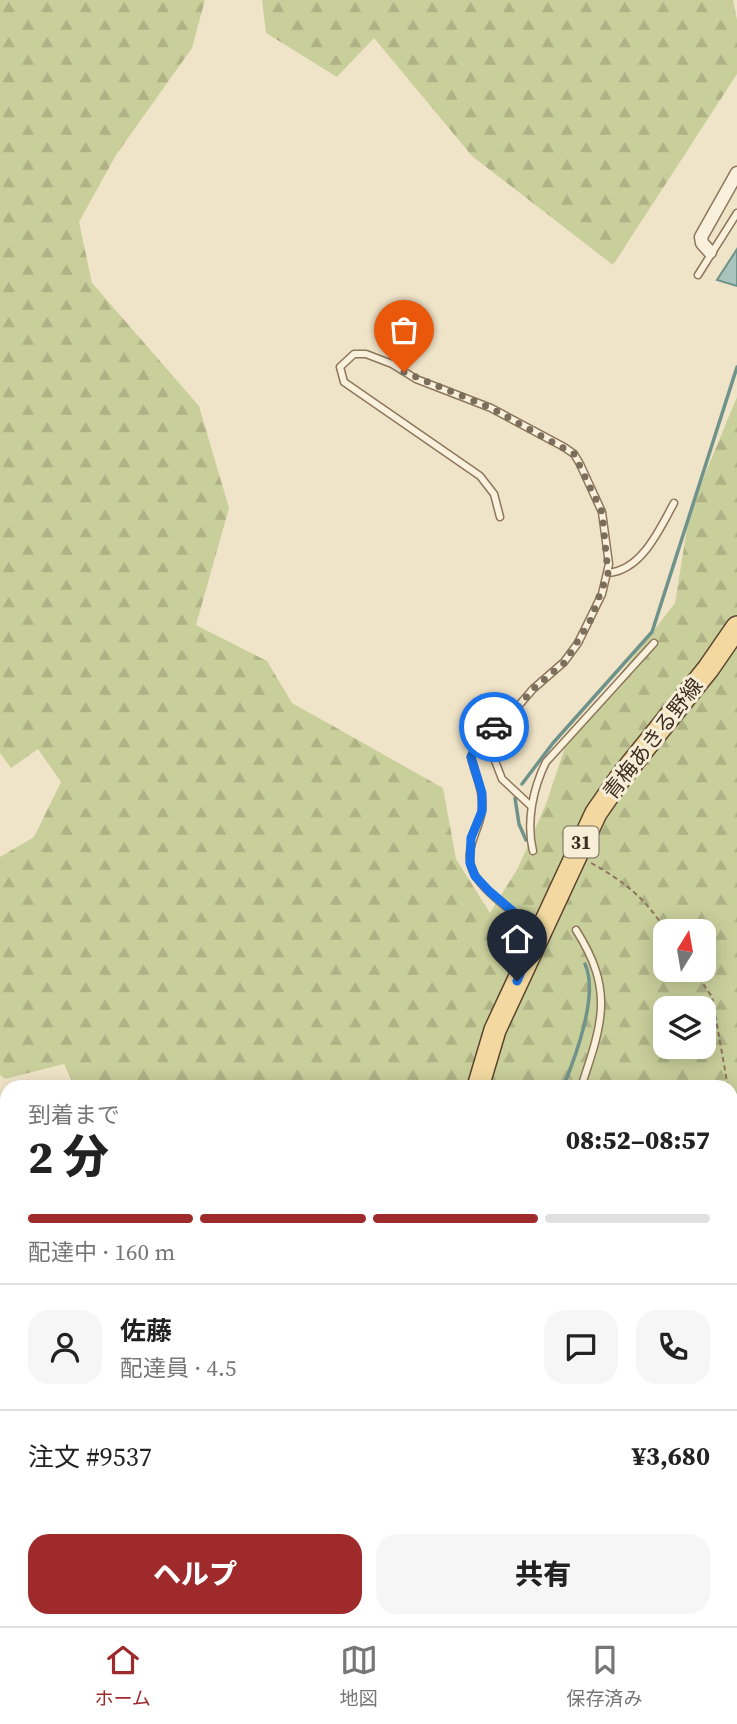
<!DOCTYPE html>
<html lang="ja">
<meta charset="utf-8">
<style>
:root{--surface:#fff;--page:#f6f6f6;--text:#222;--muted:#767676;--line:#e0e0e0;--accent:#9e2a2b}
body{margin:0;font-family:"Source Serif 4","Noto Sans JP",serif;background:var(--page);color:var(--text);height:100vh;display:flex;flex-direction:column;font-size:26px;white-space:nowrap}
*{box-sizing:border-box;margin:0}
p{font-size:23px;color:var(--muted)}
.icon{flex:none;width:38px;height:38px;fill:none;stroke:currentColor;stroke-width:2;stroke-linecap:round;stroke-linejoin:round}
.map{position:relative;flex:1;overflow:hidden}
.details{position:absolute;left:0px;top:1080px;width:738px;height:548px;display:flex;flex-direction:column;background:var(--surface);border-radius:21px 21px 0 0;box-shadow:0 4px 18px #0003}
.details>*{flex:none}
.needle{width:46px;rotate:11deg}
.controls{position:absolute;left:653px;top:919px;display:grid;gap:14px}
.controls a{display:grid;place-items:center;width:63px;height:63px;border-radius:14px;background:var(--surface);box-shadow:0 4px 18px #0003;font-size:35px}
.pin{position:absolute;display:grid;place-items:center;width:60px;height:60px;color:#fff;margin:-72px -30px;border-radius:50% 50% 50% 0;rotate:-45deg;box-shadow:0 0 7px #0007}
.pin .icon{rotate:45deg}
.courier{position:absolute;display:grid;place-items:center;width:70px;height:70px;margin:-35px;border:5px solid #1a73e8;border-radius:50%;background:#fff;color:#222;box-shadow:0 2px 9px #0007}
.summary em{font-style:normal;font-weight:800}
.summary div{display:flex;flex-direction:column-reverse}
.summary{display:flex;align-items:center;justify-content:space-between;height:119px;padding:0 28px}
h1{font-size:46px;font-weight:800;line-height:52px}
.bar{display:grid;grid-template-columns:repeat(4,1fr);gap:10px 7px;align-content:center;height:84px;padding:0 28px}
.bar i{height:9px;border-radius:5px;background:var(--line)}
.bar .active{background:var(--accent)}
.bar p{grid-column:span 4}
.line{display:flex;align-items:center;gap:18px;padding:0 28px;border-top:2px solid var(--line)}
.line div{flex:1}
.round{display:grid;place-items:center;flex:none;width:74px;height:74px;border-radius:21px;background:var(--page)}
.action{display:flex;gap:14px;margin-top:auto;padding:14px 28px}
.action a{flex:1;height:80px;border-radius:21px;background:var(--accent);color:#fff;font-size:28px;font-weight:800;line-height:80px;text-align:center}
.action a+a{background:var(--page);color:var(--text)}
.dock{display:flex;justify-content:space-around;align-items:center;height:98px;border-top:2px solid var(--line);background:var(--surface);font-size:19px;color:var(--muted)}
.dock a{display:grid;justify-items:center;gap:4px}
.dock .active{color:var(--accent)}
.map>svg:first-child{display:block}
.forest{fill:url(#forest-firs);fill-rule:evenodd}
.water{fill:#a9c4bc;stroke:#6f938a;stroke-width:2}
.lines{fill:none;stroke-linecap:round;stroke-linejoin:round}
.stream{stroke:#6f938a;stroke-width:3.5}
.lane-casing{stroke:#8d765c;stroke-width:9}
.street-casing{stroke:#8d765c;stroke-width:15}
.primary-casing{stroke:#5b4430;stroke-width:24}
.path{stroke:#8d765c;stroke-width:2;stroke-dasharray:5 3.5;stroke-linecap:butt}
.lane{stroke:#faf1dc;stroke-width:6}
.street{stroke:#faf1dc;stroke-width:12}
.primary{stroke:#f3d9a0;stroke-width:21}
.done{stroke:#7c6e5b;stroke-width:7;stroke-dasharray:0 12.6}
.route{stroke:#1a73e8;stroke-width:9}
.labels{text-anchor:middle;stroke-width:6;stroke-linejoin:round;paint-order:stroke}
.shield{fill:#f7eed8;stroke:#756857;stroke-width:2}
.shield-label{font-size:19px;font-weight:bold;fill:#3d2e20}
.street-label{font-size:21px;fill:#3d2e20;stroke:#f7eed8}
</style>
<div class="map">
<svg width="737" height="1626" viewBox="0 0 737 1626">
<defs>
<pattern id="forest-firs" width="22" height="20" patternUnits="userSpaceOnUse" patternTransform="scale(1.75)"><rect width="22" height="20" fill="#c9cf9b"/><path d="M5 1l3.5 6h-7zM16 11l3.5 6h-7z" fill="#aeb285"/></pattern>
</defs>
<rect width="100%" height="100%" fill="#f0e4c8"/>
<g class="forest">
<path d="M0 0H205L192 48 116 155 79 222 92 283 199 406 229 508 196 625 267 661 292 703 443 788 456 859 490 913 518 868 546 804 566 744 675 603 690 510 737 397V1328L732 1325V1087H75L64 1064 5 1079 0 1075V857L34 837 61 782 38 749 11 768 0 753ZM665 931H704V970H665ZM665 1008H704V1046H665Z"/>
<path d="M262 0H733L737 20V74L613 265 472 156 374 38 337 77 266 33Z"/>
<path d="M7 1567V1620H614L618 1626H0V1568Z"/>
</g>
<path class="water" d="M737 249V286L717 280Z"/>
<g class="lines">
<g class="stream">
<path d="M522 784 553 743 652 632 737 367"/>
<path d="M515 798 519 824 526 840"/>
<path d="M563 1087C576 1056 599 994 585 964"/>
<path d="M732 1336 737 1341"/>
<path d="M732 1614 735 1626"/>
</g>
<defs>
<g id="lane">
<path d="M698 275 737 213"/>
<path d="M500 517 494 494 480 476 344 382 340 367 354 354H366L392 364 416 379 491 408 564 447 574 454 580 464 602 512 609 564 602 594 578 643 564 662 533 689 507 719 485 735 471 757C475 775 484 791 482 810 479 834 460 852 476 877 491 898 518 915 537 932"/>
<path d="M608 573C642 570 659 530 674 503"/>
<path d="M485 735 502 779 531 806"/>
<path d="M533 851C526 822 533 788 546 762L654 643"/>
<path d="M576 930C614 990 603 1022 581 1087"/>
</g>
<g id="street">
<path d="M710 252 702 243 701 237 737 173"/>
<path d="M732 1347 737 1352"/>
<path d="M0 1510 7 1518"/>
<path d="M732 1546H737"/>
<path d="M0 1556 7 1552"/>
<path d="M732 1564 737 1579"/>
</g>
<g id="primary">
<path d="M478 1087 495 1030 596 813 621 777 708 669 737 627"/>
<path d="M0 1542 7 1541"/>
</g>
</defs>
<use href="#lane" class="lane-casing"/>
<use href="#street" class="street-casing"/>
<use href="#primary" class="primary-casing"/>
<g class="path">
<path d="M591 863C624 881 646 899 666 931"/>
<path d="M694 970 712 997 728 1087"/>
<path d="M732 1092 737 1100"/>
</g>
<use href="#lane" class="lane"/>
<use href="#street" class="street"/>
<use href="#primary" class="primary"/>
</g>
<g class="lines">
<path class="done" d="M404 372 491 408 574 454 602 512 608 573 590 621 565 662 533 689 508 719 494 727"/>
<path class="route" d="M494 727 475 748 471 757 482 793V811L471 838 470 863 475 876 489 891 538 933 517 981"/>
</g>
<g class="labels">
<rect class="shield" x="563.5" y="826.5" width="35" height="31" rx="5"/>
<g class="shield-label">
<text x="581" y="849">31</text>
</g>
<g class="street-label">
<text transform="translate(653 739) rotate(-52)" y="7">青梅あきる野線</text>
</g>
</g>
</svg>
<div class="controls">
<a><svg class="needle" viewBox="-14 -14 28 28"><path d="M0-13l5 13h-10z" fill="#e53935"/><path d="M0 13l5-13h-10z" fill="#767676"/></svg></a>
<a><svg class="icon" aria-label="layers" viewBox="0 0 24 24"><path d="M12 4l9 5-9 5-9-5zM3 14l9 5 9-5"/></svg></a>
</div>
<div class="pin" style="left:404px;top:372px;background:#ea580c"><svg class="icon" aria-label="bag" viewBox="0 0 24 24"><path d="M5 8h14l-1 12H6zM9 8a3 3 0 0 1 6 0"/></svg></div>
<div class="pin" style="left:517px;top:981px;background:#1f2937"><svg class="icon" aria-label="home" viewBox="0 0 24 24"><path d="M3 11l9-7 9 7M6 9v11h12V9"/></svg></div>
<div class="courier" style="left:494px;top:727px"><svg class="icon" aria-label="car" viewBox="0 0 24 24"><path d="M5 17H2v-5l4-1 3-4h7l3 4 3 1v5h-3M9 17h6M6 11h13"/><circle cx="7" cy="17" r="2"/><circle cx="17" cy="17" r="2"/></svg></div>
<section class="details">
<div class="summary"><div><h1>2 分</h1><p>到着まで</p></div><em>08:52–08:57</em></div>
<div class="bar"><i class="active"></i><i class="active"></i><i class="active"></i><i></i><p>配達中 · 160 m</p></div>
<div class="line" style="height:126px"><a class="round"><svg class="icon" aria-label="person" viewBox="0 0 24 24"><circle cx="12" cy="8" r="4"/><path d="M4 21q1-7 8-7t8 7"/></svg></a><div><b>佐藤</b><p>配達員 · 4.5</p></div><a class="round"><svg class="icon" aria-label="chat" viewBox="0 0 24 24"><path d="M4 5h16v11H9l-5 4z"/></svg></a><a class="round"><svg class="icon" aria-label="phone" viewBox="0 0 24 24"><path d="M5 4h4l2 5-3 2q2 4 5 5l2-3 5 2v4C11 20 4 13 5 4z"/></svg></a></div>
<div class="line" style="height:91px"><div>注文 #9537</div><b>¥3,680</b></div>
<div class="action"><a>ヘルプ</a><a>共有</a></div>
</section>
</div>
<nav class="dock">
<a class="active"><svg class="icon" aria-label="home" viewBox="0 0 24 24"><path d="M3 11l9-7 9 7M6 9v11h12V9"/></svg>ホーム</a>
<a><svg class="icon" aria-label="map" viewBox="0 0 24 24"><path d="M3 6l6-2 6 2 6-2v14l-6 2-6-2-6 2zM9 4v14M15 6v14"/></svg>地図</a>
<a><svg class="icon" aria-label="saved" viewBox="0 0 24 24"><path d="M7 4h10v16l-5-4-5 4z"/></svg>保存済み</a>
</nav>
